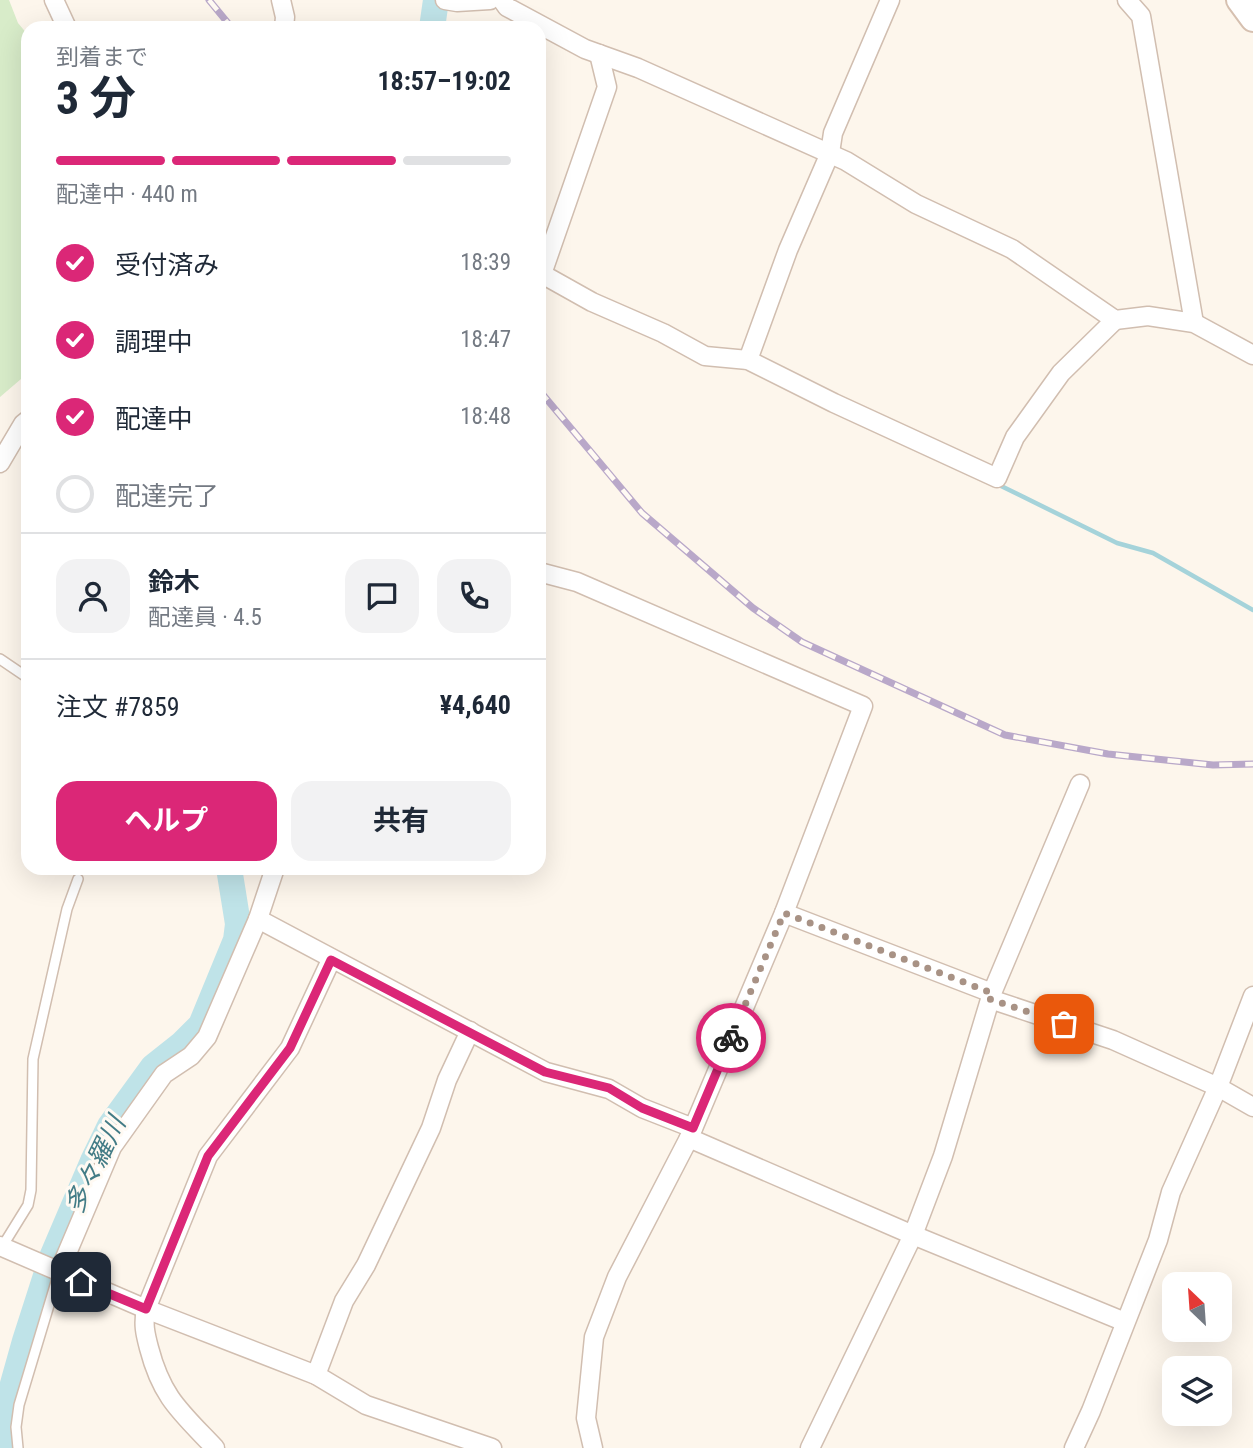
<!DOCTYPE html>
<html lang="ja">
<meta charset="utf-8">
<style>
:root{--surface:#fff;--page:#f2f2f3;--text:#1f2937;--muted:#747a83;--line:#e0e1e3;--accent:#db2777}
body{margin:0;font-family:"Roboto Condensed","Noto Sans JP",sans-serif;background:var(--page);color:var(--text);height:100vh;display:flex;flex-direction:column;font-size:26px;white-space:nowrap}
*{box-sizing:border-box;margin:0}
p{font-size:23px;color:var(--muted)}
.icon{flex:none;width:38px;height:38px;fill:none;stroke:currentColor;stroke-width:2;stroke-linecap:round;stroke-linejoin:round}
.map{position:relative;flex:1;overflow:hidden}
.sheet{position:absolute;left:21px;top:21px;width:525px;height:854px;display:flex;flex-direction:column;background:var(--surface);border-radius:21px;box-shadow:0 7px 28px #0002}
.sheet>*{flex:none}
.needle{width:46px;rotate:335deg}
.tools{position:absolute;left:1162px;top:1272px;display:grid;gap:14px}
.tools a{display:grid;place-items:center;width:70px;height:70px;border-radius:14px;background:var(--surface);box-shadow:0 7px 28px #0002;font-size:35px}
.pin{position:absolute;display:grid;place-items:center;width:60px;height:60px;color:#fff;margin:-30px;border-radius:14px;box-shadow:0 4px 10px #0006}
.courier{position:absolute;display:grid;place-items:center;width:70px;height:70px;margin:-35px;border:5px solid #db2777;border-radius:50%;background:#fff;color:#222;box-shadow:0 2px 9px #0007}
.overview em{font-style:normal;font-weight:700}
.overview div{display:flex;flex-direction:column-reverse}
.overview{display:flex;align-items:center;justify-content:space-between;height:119px;padding:0 35px}
h1{font-size:46px;font-weight:700;line-height:52px}
.bar{display:grid;grid-template-columns:repeat(4,1fr);gap:10px 7px;align-content:center;height:84px;padding:0 35px}
.bar i{height:9px;border-radius:5px;background:var(--line)}
.bar .current{background:var(--accent)}
.bar p{grid-column:span 4}
.line{display:flex;align-items:center;gap:18px;padding:0 35px;border-top:2px solid var(--line)}
.line div{flex:1}
.round{display:grid;place-items:center;flex:none;width:74px;height:74px;border-radius:21px;background:var(--page)}
ol{padding:0 35px;list-style:none}
li{display:flex;align-items:center;gap:21px;height:77px}
li p{margin-inline-start:auto}
li .icon{padding:7px;border-radius:50%;background:var(--accent);color:#fff;stroke-width:4}
li:last-child{color:var(--muted)}
li i{width:38px;height:38px;border:4px solid var(--line);border-radius:50%}
.button{display:flex;gap:14px;margin-top:auto;padding:14px 35px}
.button a{flex:1;height:80px;border-radius:21px;background:var(--accent);color:#fff;font-size:28px;font-weight:700;line-height:80px;text-align:center}
.button a+a{background:var(--page);color:var(--text)}
.map>svg:first-child{display:block}
.green{fill:#d8ecc9}
.lines{fill:none;stroke-linecap:round;stroke-linejoin:round}
.stream{stroke:#a5d3da;stroke-width:4.5}
.river{stroke:#bfe3e8;stroke-width:26}
.lane-casing{stroke:#d1beb0;stroke-width:12}
.street-casing{stroke:#d1beb0;stroke-width:21}
.secondary-casing{stroke:#d6c0b0;stroke-width:28}
.lane{stroke:#fff;stroke-width:9}
.street{stroke:#fff;stroke-width:18}
.secondary{stroke:#fff;stroke-width:24}
.rail-casing{stroke:#b9a8c9;stroke-width:7}
.rail{stroke:#fffaf3;stroke-width:4.5;stroke-dasharray:13;stroke-linecap:butt}
.done{stroke:#a89285;stroke-width:7;stroke-dasharray:0 12.6}
.route{stroke:#db2777;stroke-width:9}
.labels{text-anchor:middle;stroke-width:6;stroke-linejoin:round;paint-order:stroke}
.water-label{font-size:26px;font-style:italic;fill:#437c86;stroke:#fffaf3}
</style>
<div class="map">
<svg width="1253" height="1448" viewBox="0 0 1253 1448">
<rect width="100%" height="100%" fill="#fdf6ec"/>
<path class="green" d="M0 0H9L18 23 28 35V373L0 397Z"/>
<g class="lines">
<path class="stream" d="M997 484 1117 543 1153 553 1253 610"/>
<g class="river">
<path d="M432 28 436 0"/>
<path d="M5 1448 2 1423 25 1341 52 1257 93 1161 110 1126 153 1067 182 1044 201 1025 236 940 238 924 229 868"/>
</g>
<defs>
<g id="lane">
<path d="M0 659 28 678"/>
<path d="M2 1247 28 1205 31 1190 33 1059 67 909 78 879"/>
<path d="M18 1448 16 1427 19 1405 59 1272"/>
</g>
<g id="street">
<path d="M54 0 67 28"/>
<path d="M281 0 285 17 284 28"/>
<path d="M445 0 457 2 490 0"/>
<path d="M502 0 507 7 585 49 638 68 846 161 916 204 1012 249 1115 320 1148 316 1194 323 1253 355"/>
<path d="M1127 0 1141 16 1194 323"/>
<path d="M599 54 607 87 542 274 592 302 663 333 705 356 748 360 834 403 997 478 1015 437 1061 373 1115 320"/>
<path d="M748 360 788 250 830 153 833 133 890 0"/>
<path d="M0 463 23 424 28 420"/>
<path d="M539 572 577 582 863 706 784 913 689 1138 617 1277 594 1337 586 1418 593 1448"/>
<path d="M784 913 992 993"/>
<path d="M258 919 546 1072 609 1089 642 1108 693 1128"/>
<path d="M990 999 1113 1040 1218 1087 1253 1107"/>
<path d="M689 1138 913 1235 1125 1322"/>
<path d="M0 1246 146 1309 316 1375 366 1405 492 1448"/>
<path d="M59 1272 112 1147 164 1074 191 1056 207 1037 258 919 275 868"/>
<path d="M316 1375 344 1301 366 1265 431 1128 447 1080 470 1031"/>
<path d="M215 1448C181 1412 162 1398 149 1348 145 1333 143 1324 146 1309L208 1156 290 1048 331 960"/>
<path d="M810 1448 913 1235 943 1156 992 993 1080 784"/>
<path d="M1074 1448 1091 1411 1158 1240 1171 1192 1218 1087 1253 996"/>
</g>
<path id="secondary" d="M1239 0 1253 19"/>
</defs>
<use href="#lane" class="lane-casing"/>
<use href="#street" class="street-casing"/>
<use href="#secondary" class="secondary-casing"/>
<use href="#lane" class="lane"/>
<use href="#street" class="street"/>
<use href="#secondary" class="secondary"/>
<defs>
<g id="rail">
<path d="M209 0 232 28"/>
<path d="M539 390 642 513 753 608 802 642 1005 735 1108 754 1213 765 1253 764"/>
</g>
</defs>
<use href="#rail" class="rail-casing"/>
<use href="#rail" class="rail"/>
</g>
<g class="lines">
<path class="done" d="M731 1038 784 913 992 993 990 999 1064 1024"/>
<path class="route" d="M81 1282 146 1309 208 1156 290 1048 331 960 545 1072 609 1088 642 1108 693 1128 731 1038"/>
</g>
<g class="labels">
<g class="water-label">
<text transform="translate(95 1165) rotate(-64)" y="9">多々羅川</text>
</g>
</g>
</svg>
<div class="tools">
<a><svg class="needle" viewBox="-14 -14 28 28"><path d="M0-13l5 13h-10z" fill="#e53935"/><path d="M0 13l5-13h-10z" fill="#747a83"/></svg></a>
<a><svg class="icon" aria-label="layers" viewBox="0 0 24 24"><path d="M12 4l9 5-9 5-9-5zM3 14l9 5 9-5"/></svg></a>
</div>
<div class="pin" style="left:1064px;top:1024px;background:#ea580c"><svg class="icon" aria-label="bag" viewBox="0 0 24 24"><path d="M5 8h14l-1 12H6zM9 8a3 3 0 0 1 6 0"/></svg></div>
<div class="pin" style="left:81px;top:1282px;background:#1f2937"><svg class="icon" aria-label="home" viewBox="0 0 24 24"><path d="M3 11l9-7 9 7M6 9v11h12V9"/></svg></div>
<div class="courier" style="left:731px;top:1038px"><svg class="icon" aria-label="bike" viewBox="0 0 24 24"><circle cx="6" cy="16" r="4"/><circle cx="18" cy="16" r="4"/><path d="M6 16l4-8h5l3 8M10 8l3 8H6M13 5h3"/></svg></div>
<section class="sheet">
<div class="overview"><div><h1>3 分</h1><p>到着まで</p></div><em>18:57–19:02</em></div>
<div class="bar"><i class="current"></i><i class="current"></i><i class="current"></i><i></i><p>配達中 · 440 m</p></div>
<ol>
<li><svg class="icon" aria-label="check" viewBox="0 0 24 24"><path d="M5 12l5 5 9-10"/></svg>受付済み<p>18:39</p></li>
<li><svg class="icon" aria-label="check" viewBox="0 0 24 24"><path d="M5 12l5 5 9-10"/></svg>調理中<p>18:47</p></li>
<li><svg class="icon" aria-label="check" viewBox="0 0 24 24"><path d="M5 12l5 5 9-10"/></svg>配達中<p>18:48</p></li>
<li><i></i>配達完了</li>
</ol>
<div class="line" style="height:126px"><a class="round"><svg class="icon" aria-label="person" viewBox="0 0 24 24"><circle cx="12" cy="8" r="4"/><path d="M4 21q1-7 8-7t8 7"/></svg></a><div><b>鈴木</b><p>配達員 · 4.5</p></div><a class="round"><svg class="icon" aria-label="chat" viewBox="0 0 24 24"><path d="M4 5h16v11H9l-5 4z"/></svg></a><a class="round"><svg class="icon" aria-label="phone" viewBox="0 0 24 24"><path d="M5 4h4l2 5-3 2q2 4 5 5l2-3 5 2v4C11 20 4 13 5 4z"/></svg></a></div>
<div class="line" style="height:91px"><div>注文 #7859</div><b>¥4,640</b></div>
<div class="button"><a>ヘルプ</a><a>共有</a></div>
</section>
</div>
